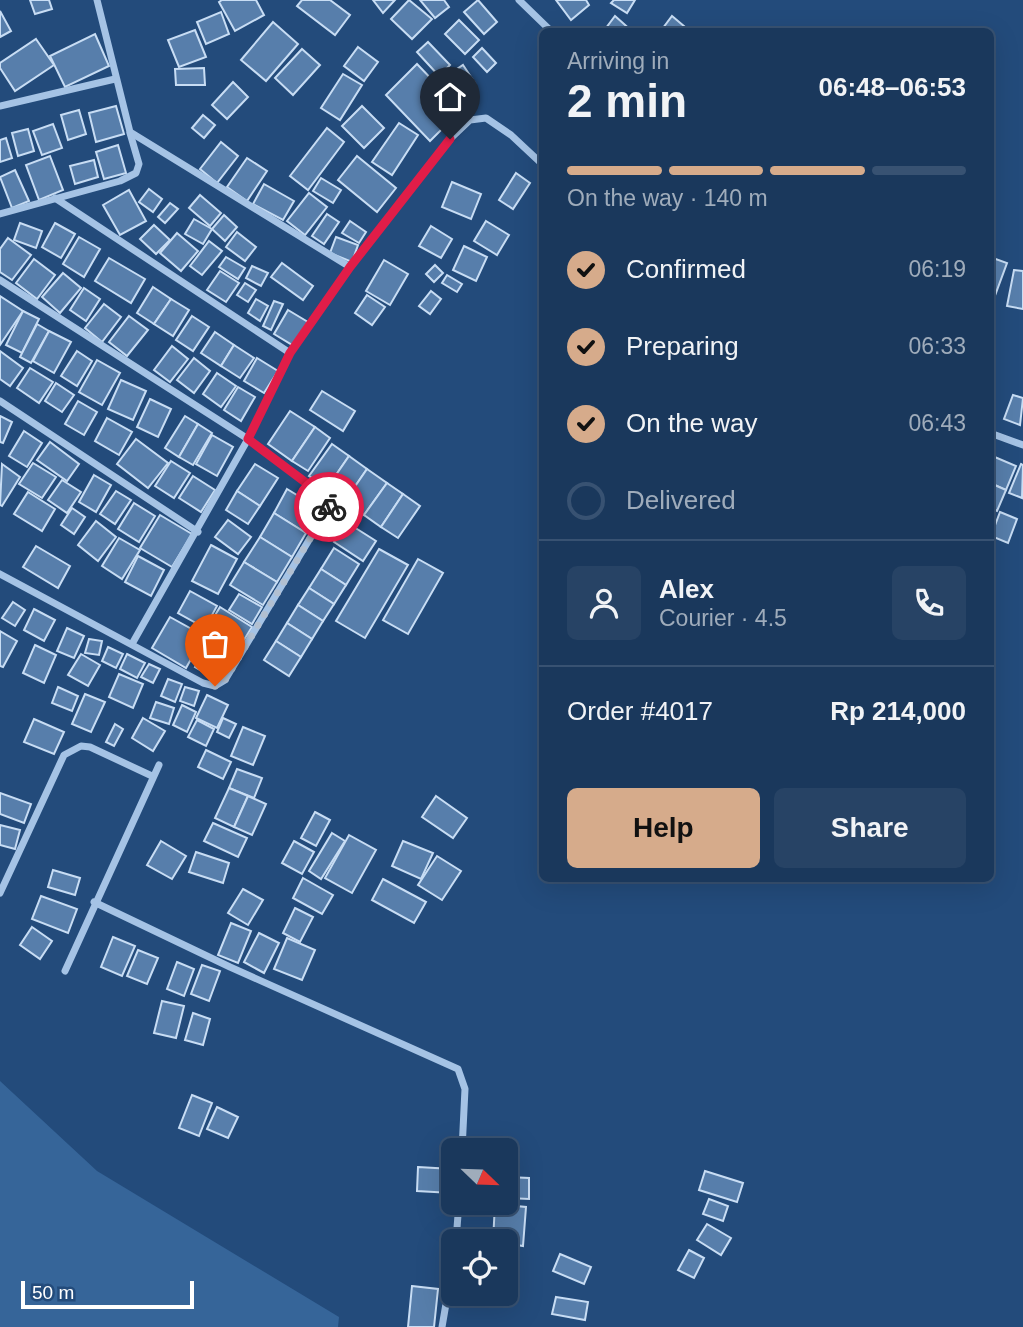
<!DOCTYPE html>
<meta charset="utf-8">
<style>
:root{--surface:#1a385c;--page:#274365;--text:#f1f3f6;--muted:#9facbb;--line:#385272;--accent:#d6ab8b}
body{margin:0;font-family:Arial,sans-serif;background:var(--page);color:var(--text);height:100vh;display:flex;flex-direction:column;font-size:26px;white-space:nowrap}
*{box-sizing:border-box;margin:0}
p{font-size:23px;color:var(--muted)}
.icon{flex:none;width:38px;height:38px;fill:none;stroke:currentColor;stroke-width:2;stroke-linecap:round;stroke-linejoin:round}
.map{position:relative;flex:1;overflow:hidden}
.sheet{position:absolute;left:539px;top:28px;width:455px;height:854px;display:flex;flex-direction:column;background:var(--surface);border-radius:10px;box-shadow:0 7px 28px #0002,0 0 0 2px var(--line)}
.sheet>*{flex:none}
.needle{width:46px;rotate:113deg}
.buttons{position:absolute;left:441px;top:1138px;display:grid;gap:14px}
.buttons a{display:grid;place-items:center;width:77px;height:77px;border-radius:10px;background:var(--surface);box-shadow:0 7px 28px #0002,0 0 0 2px var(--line);font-size:35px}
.scale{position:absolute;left:21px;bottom:18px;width:173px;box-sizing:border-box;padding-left:7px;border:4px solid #fff;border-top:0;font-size:19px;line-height:24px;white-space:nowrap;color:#fff;-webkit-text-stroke:5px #234b7b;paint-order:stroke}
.pin{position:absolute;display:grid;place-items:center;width:60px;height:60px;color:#fff;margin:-72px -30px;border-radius:50% 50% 50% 0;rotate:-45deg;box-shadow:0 0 7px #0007}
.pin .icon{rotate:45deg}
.courier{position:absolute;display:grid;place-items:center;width:70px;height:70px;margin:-35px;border:5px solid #e11d48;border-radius:50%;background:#fff;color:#222;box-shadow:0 2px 9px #0007}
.headline em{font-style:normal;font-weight:800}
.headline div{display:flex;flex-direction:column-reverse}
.headline{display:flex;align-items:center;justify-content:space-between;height:119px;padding:0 28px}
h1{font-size:46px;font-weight:800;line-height:52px}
.bar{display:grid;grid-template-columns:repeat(4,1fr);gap:10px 7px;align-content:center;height:84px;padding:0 28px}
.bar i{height:9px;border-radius:5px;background:var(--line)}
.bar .active{background:var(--accent)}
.bar p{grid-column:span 4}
.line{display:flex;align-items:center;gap:18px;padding:0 28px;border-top:2px solid var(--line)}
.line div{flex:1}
.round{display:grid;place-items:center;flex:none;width:74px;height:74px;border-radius:10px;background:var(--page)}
ol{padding:0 28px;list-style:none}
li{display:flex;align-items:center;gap:21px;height:77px}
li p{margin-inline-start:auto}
li .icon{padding:7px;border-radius:50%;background:var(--accent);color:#111;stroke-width:4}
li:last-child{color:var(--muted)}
li i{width:38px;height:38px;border:4px solid var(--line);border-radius:50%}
.primary-button{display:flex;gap:14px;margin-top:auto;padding:14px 28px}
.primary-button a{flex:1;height:80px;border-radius:10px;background:var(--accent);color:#111;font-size:28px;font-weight:800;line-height:80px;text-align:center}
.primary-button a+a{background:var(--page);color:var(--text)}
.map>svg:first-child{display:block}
.green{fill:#366599}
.building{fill:#577eab;stroke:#c8ddf4;stroke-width:2}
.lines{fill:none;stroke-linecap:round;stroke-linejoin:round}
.minor{stroke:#a5c3e5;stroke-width:7}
.done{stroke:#b2c0d1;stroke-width:7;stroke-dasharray:0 12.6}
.route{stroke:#e11d48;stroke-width:9}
</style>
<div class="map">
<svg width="1023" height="1327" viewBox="0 0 1023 1327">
<rect width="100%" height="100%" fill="#234b7b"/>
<path class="green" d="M0 1081 97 1171 339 1317 338 1327H0Z"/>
<g class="building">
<path d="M30 0H49L52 9 35 14Z"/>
<path d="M222 0H256L264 15 235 31 219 2Z"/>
<path d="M302 0H330L350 15 335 35 297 6Z"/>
<path d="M373 0H395L383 13Z"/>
<path d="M409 0 432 19 412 39 391 19Z"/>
<path d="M420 0H444L449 7 435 18Z"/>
<path d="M478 0 497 22 484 34 464 12Z"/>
<path d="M556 0H586L589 5 571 20Z"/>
<path d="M614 0H635L627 13 611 3Z"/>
<path d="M0 11 11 31 0 37Z"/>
<path d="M221 12 229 34 206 44 197 22Z"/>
<path d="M615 16 633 32H603Z"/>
<path d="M672 16 691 32H660Z"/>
<path d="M459 20 479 40 465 54 445 34Z"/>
<path d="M273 22 298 44 266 81 241 60Z"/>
<path d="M195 30 206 57 179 67 168 40Z"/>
<path d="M95 34 109 66 65 87 50 56Z"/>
<path d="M36 39 54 65 15 91 0 68V63Z"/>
<path d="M428 42 450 65 439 76 417 52Z"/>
<path d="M358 47 378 62 364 81 344 66Z"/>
<path d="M482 48 496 63 487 72 473 57Z"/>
<path d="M302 49 320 65 293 95 275 78Z"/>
<path d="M417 64 461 110 430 141 386 95Z"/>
<path d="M463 65 475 83 457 95 445 77Z"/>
<path d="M204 68 205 85H176L175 69Z"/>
<path d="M343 74 362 85 340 120 321 108Z"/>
<path d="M233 82 248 97 227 119 212 105Z"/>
<path d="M116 106 124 134 96 142 89 113Z"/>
<path d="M362 106 384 128 364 148 342 126Z"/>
<path d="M79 110 86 134 68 140 61 115Z"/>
<path d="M203 115 215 125 204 138 192 128Z"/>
<path d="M399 123 418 135 392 175 372 162Z"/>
<path d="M53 124 62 148 42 155 33 131Z"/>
<path d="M327 128 344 142 308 190 290 176Z"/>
<path d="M28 129 34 151 18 156 12 133Z"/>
<path d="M6 138 12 158 0 162V140Z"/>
<path d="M221 142 238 156 217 183 200 169Z"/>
<path d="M118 145 126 173 104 179 96 152Z"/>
<path d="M50 156 63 190 39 200 26 165Z"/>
<path d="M357 156 396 188 377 212 338 180Z"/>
<path d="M247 158 267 171 247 201 227 187Z"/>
<path d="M94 160 98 177 75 184 70 166Z"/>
<path d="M15 170 29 201 12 208 0 177Z"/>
<path d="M516 173 530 183 513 209 499 200Z"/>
<path d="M321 178 341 190 333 203 313 191Z"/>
<path d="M452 182 481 194 471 219 442 207Z"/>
<path d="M264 184 294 201 283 220 253 204Z"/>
<path d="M149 189 162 199 153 212 139 202Z"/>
<path d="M129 190 146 221 120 235 103 205Z"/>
<path d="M309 193 327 207 305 235 287 221Z"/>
<path d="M200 195 221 213 210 226 189 208Z"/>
<path d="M170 203 178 209 165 223 158 217Z"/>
<path d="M327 214 339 222 324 244 312 236Z"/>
<path d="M224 215 237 227 225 241 212 229Z"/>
<path d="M194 219 212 229 203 244 185 234Z"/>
<path d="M350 221 366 232 359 243 342 233Z"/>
<path d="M486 221 509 235 497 255 474 241Z"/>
<path d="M20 223 42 231 36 248 14 240Z"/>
<path d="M55 223 75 234 61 258 42 247Z"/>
<path d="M154 225 170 240 156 254 140 239Z"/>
<path d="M431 226 452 239 441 258 419 246Z"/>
<path d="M237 232 256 247 245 261 226 247Z"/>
<path d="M177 233 198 251 181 271 160 253Z"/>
<path d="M79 237 100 249 84 277 63 264Z"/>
<path d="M336 237 358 245 352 262 330 253Z"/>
<path d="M8 238 31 255 12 280 0 272V249Z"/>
<path d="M209 241 222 251 202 275 190 266Z"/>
<path d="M464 246 487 257 476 281 453 270Z"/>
<path d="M226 257 245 268 238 279 219 267Z"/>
<path d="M990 257 1007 263 993 301 990 300Z"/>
<path d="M109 258 145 279 131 303 95 281Z"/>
<path d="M34 259 55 275 37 299 16 283Z"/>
<path d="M384 260 408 274 390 305 366 291Z"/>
<path d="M282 263 313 286 303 300 271 277Z"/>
<path d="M435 265 443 273 434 282 426 274Z"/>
<path d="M252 266 268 273 261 286 246 278Z"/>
<path d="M1014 270 1023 271V309L1007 306Z"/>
<path d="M220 271 239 283 226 302 207 290Z"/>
<path d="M63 273 81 288 60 313 42 297Z"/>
<path d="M447 275 462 284 457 292 442 283Z"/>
<path d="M245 283 256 290 248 302 237 295Z"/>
<path d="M153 287 171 299 154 324 137 313Z"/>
<path d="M84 288 100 299 86 321 70 310Z"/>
<path d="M431 291 441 299 430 314 419 306Z"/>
<path d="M367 295 385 307 372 325 355 313Z"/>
<path d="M0 296 23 311 0 345Z"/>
<path d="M171 299 189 310 173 336 154 324Z"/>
<path d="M256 299 268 306 260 321 248 313Z"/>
<path d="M274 301 283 304 271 330 263 326Z"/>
<path d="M104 304 121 317 102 342 85 328Z"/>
<path d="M288 310 308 322 294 346 274 334Z"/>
<path d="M23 311 39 319 22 353 6 345Z"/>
<path d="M129 316 148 330 127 356 109 342Z"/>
<path d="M192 316 209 327 193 351 176 340Z"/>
<path d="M37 324 49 331 31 363 20 357Z"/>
<path d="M49 331 71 342 54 373 33 361Z"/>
<path d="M215 332 234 345 221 366 201 353Z"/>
<path d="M234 345 254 358 240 378 221 366Z"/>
<path d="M172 346 188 359 170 382 154 370Z"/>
<path d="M0 351 23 368 10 386 0 379Z"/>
<path d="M77 351 92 361 77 386 61 376Z"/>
<path d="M194 358 210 371 194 393 177 380Z"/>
<path d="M257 358 278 371 264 393 244 381Z"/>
<path d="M97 360 120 373 102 405 79 392Z"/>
<path d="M30 368 53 382 39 403 17 388Z"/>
<path d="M217 373 236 386 221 407 203 394Z"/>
<path d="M121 380 146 391 133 420 108 409Z"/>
<path d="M56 383 74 395 62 412 45 401Z"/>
<path d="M238 387 255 397 241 421 224 410Z"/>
<path d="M322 391 355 411 343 431 310 410Z"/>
<path d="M1013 395 1023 398 1020 425 1004 419Z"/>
<path d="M150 399 171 409 158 437 137 427Z"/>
<path d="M78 401 97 412 84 435 65 424Z"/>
<path d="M290 411 315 427 292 461 268 444Z"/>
<path d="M0 416 12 422 3 443 0 442Z"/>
<path d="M185 416 198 424 179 457 165 448Z"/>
<path d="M107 418 132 432 119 455 95 441Z"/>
<path d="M198 424 212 433 193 465 179 457Z"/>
<path d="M315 427 330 438 308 471 292 461Z"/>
<path d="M24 431 42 443 27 467 9 456Z"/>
<path d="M212 435 233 447 217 476 196 464Z"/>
<path d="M136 439 168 463 148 488 117 464Z"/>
<path d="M50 442 79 464 67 481 37 460Z"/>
<path d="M332 444 349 456 327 488 309 476Z"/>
<path d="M990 455 1016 466 1006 490 990 483Z"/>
<path d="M349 456 367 469 345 501 327 488Z"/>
<path d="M171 461 190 473 174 498 155 486Z"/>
<path d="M33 463 56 477 42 498 19 484Z"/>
<path d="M2 464 20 477 2 506 0 505Z"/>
<path d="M255 464 278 478 260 506 237 491Z"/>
<path d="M1021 464 1023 465 1022 498 1009 493Z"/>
<path d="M367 469 387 483 364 515 345 501Z"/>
<path d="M94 475 111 485 96 512 79 502Z"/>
<path d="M193 476 215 490 201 512 179 498Z"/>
<path d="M62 480 81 492 67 513 48 500Z"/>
<path d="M387 483 403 494 381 527 364 515Z"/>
<path d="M990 483 1006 490 997 511 990 508Z"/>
<path d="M287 489 318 508 306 533 274 513Z"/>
<path d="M116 491 131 500 115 524 100 514Z"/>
<path d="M237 491 260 506 248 524 226 510Z"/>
<path d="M28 492 55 509 42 531 14 514Z"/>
<path d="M403 494 420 506 398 538 381 527Z"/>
<path d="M134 503 155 516 139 542 118 529Z"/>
<path d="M72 508 85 517 74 534 61 525Z"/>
<path d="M1000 512 1017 519 1008 543 991 536Z"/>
<path d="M274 513 306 533 292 557 260 537Z"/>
<path d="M160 515 192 534 172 567 140 548Z"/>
<path d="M228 520 251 537 238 554 215 537Z"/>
<path d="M96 521 116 537 98 561 78 545Z"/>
<path d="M346 522 376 541 363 561 334 542Z"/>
<path d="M260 537 292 557 277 582 244 562Z"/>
<path d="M119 538 140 550 122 579 102 566Z"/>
<path d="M211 545 237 559 218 594 192 581Z"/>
<path d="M36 546 70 566 58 588 23 567Z"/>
<path d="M334 548 359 564 346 585 321 569Z"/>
<path d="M379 549 408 565 365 638 336 621Z"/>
<path d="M138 556 164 570 151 596 125 582Z"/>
<path d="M418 559 443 573 408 634 383 620Z"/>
<path d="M244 562 277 582 263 605 230 585Z"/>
<path d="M321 569 346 585 334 604 309 588Z"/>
<path d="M309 588 334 604 323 621 298 605Z"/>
<path d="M190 591 217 606 205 628 178 613Z"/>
<path d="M239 594 262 607 252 624 229 610Z"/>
<path d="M13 602 25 610 15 626 2 618Z"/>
<path d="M298 605 323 621 312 639 287 623Z"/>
<path d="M220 607 252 627 237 651 205 632Z"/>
<path d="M34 609 55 620 44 641 24 630Z"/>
<path d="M170 617 204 636 186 668 152 648Z"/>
<path d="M287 623 312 639 301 657 276 641Z"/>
<path d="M67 628 84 636 74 658 57 651Z"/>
<path d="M0 631 17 641 3 667 0 666Z"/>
<path d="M89 639 102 641 99 655 85 653Z"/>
<path d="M210 639 231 651 216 679 195 667Z"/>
<path d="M276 641 301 657 289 676 264 660Z"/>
<path d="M35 645 56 655 44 683 23 673Z"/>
<path d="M108 647 123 654 116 668 102 661Z"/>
<path d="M81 654 100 665 88 686 68 675Z"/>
<path d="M127 654 145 663 137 678 120 669Z"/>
<path d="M149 664 160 669 153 683 141 677Z"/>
<path d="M119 674 143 684 133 708 109 697Z"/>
<path d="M168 679 182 684 175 702 161 696Z"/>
<path d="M58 687 78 696 72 711 52 703Z"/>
<path d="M185 687 199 691 194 706 180 701Z"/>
<path d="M85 694 105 702 91 732 72 724Z"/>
<path d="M207 695 228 705 217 728 196 718Z"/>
<path d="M156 702 174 708 169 724 150 718Z"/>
<path d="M182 705 196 712 187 732 173 725Z"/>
<path d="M143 718 165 731 153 751 132 738Z"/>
<path d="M223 718 236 724 229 738 217 732Z"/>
<path d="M34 719 64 732 54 754 24 742Z"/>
<path d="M197 720 214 729 206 746 188 737Z"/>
<path d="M115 724 123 729 114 746 106 742Z"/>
<path d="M243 727 265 736 253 765 231 756Z"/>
<path d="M206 750 231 762 223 779 198 767Z"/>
<path d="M237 769 262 778 254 798 229 788Z"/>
<path d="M229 788 248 796 234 827 215 818Z"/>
<path d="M0 793 31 804 24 823 0 814Z"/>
<path d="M248 796 266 804 252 835 234 827Z"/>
<path d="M436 796 467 818 453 838 422 817Z"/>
<path d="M315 812 330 820 316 846 301 838Z"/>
<path d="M213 823 247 838 238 857 204 841Z"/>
<path d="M0 825 20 830 15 849 0 845Z"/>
<path d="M332 833 345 841 321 879 309 871Z"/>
<path d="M349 835 376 850 352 893 325 878Z"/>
<path d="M161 841 186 856 172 879 147 865Z"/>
<path d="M294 841 314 852 302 874 282 863Z"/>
<path d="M403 841 433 853 421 879 392 866Z"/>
<path d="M196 852 229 863 223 883 189 872Z"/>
<path d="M437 856 461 871 442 900 418 885Z"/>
<path d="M53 870 80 878 75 895 48 887Z"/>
<path d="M303 878 333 895 322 914 293 898Z"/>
<path d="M383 879 426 902 414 923 372 900Z"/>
<path d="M243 889 263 900 248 925 228 913Z"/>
<path d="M41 896 77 909 68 933 32 919Z"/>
<path d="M295 908 313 917 300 942 283 933Z"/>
<path d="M231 923 251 931 238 963 218 955Z"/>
<path d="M32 927 52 941 40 959 20 945Z"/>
<path d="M259 933 279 943 264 973 244 962Z"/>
<path d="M113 937 135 946 122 976 101 967Z"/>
<path d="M287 938 315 950 302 980 274 969Z"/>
<path d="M138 950 158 958 147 984 127 976Z"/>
<path d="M177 962 194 969 184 996 167 989Z"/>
<path d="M202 965 220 971 209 1001 191 994Z"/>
<path d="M162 1001 184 1006 176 1038 154 1033Z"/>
<path d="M193 1013 210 1019 203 1045 185 1040Z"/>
<path d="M192 1095 212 1103 199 1136 179 1128Z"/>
<path d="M217 1107 238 1117 228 1138 207 1129Z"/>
<path d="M418 1167 452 1169 451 1193 417 1191Z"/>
<path d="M705 1171 743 1183 737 1202 699 1190Z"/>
<path d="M506 1177 529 1178V1199L506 1198Z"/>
<path d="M709 1199 728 1206 723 1221 703 1214Z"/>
<path d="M495 1204 526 1207 523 1246 493 1241Z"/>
<path d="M707 1224 731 1238 721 1255 697 1240Z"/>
<path d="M689 1250 704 1258 694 1278 678 1270Z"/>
<path d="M560 1254 591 1267 584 1284 553 1271Z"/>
<path d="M412 1286 438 1289 434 1327H408Z"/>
<path d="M556 1297 588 1302 585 1320 552 1314Z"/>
</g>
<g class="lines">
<g class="minor">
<path d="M97 0 130 132 350 267"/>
<path d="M519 0 552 32"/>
<path d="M0 106 115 79"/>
<path d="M55 198 290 353"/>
<path d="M0 214 120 181 136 173 139 164 130 133"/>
<path d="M0 280 248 439 325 497 330 505 225 680 215 686 203 683 0 574"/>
<path d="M0 401 198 532"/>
<path d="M990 433 1023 445"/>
<path d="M132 644 248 439 290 353 350 267 450 139 470 120 486 118 511 135 542 164"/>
<path d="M0 893 64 755 81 746 90 747 152 776"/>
<path d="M94 902 230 967 458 1069 465 1089 462 1150"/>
<path d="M65 971 159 765"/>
<path d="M456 1241 459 1202"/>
<path d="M442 1327 453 1263"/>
</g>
</g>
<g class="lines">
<path class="done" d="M215 686 225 680 329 507"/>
<path class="route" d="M329 507 325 497 248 439 290 353 350 267 450 139"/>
</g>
</svg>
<div class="buttons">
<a><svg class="needle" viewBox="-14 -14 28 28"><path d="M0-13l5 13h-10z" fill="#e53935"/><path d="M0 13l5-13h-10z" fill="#9facbb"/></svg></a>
<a><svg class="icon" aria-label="locate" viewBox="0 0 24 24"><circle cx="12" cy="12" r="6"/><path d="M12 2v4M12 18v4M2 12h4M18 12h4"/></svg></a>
</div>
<div class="scale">50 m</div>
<div class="pin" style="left:215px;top:686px;background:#ea580c"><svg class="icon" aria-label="bag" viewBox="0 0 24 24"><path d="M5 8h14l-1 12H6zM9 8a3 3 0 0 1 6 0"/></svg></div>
<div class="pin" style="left:450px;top:139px;background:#1f2937"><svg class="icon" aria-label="home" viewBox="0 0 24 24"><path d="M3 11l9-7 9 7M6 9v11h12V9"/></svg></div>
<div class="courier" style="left:329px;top:507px"><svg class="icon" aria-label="bike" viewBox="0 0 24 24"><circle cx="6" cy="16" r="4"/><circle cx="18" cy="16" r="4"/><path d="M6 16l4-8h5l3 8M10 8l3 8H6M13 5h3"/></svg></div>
<section class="sheet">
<div class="headline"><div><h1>2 min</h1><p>Arriving in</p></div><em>06:48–06:53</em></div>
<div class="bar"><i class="active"></i><i class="active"></i><i class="active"></i><i></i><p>On the way · 140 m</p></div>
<ol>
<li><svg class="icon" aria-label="check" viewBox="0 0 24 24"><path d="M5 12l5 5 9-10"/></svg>Confirmed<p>06:19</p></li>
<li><svg class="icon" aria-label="check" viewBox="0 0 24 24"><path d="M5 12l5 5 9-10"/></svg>Preparing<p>06:33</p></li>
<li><svg class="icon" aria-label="check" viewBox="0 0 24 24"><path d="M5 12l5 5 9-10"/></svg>On the way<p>06:43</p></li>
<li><i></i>Delivered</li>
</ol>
<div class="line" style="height:126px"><a class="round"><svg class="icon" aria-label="person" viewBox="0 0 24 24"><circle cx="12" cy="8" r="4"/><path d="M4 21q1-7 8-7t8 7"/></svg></a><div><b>Alex</b><p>Courier · 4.5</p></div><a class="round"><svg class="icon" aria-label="phone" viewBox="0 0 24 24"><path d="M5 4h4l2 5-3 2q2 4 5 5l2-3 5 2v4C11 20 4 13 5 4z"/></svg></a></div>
<div class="line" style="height:91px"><div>Order #4017</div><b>Rp 214,000</b></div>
<div class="primary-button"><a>Help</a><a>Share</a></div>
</section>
</div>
